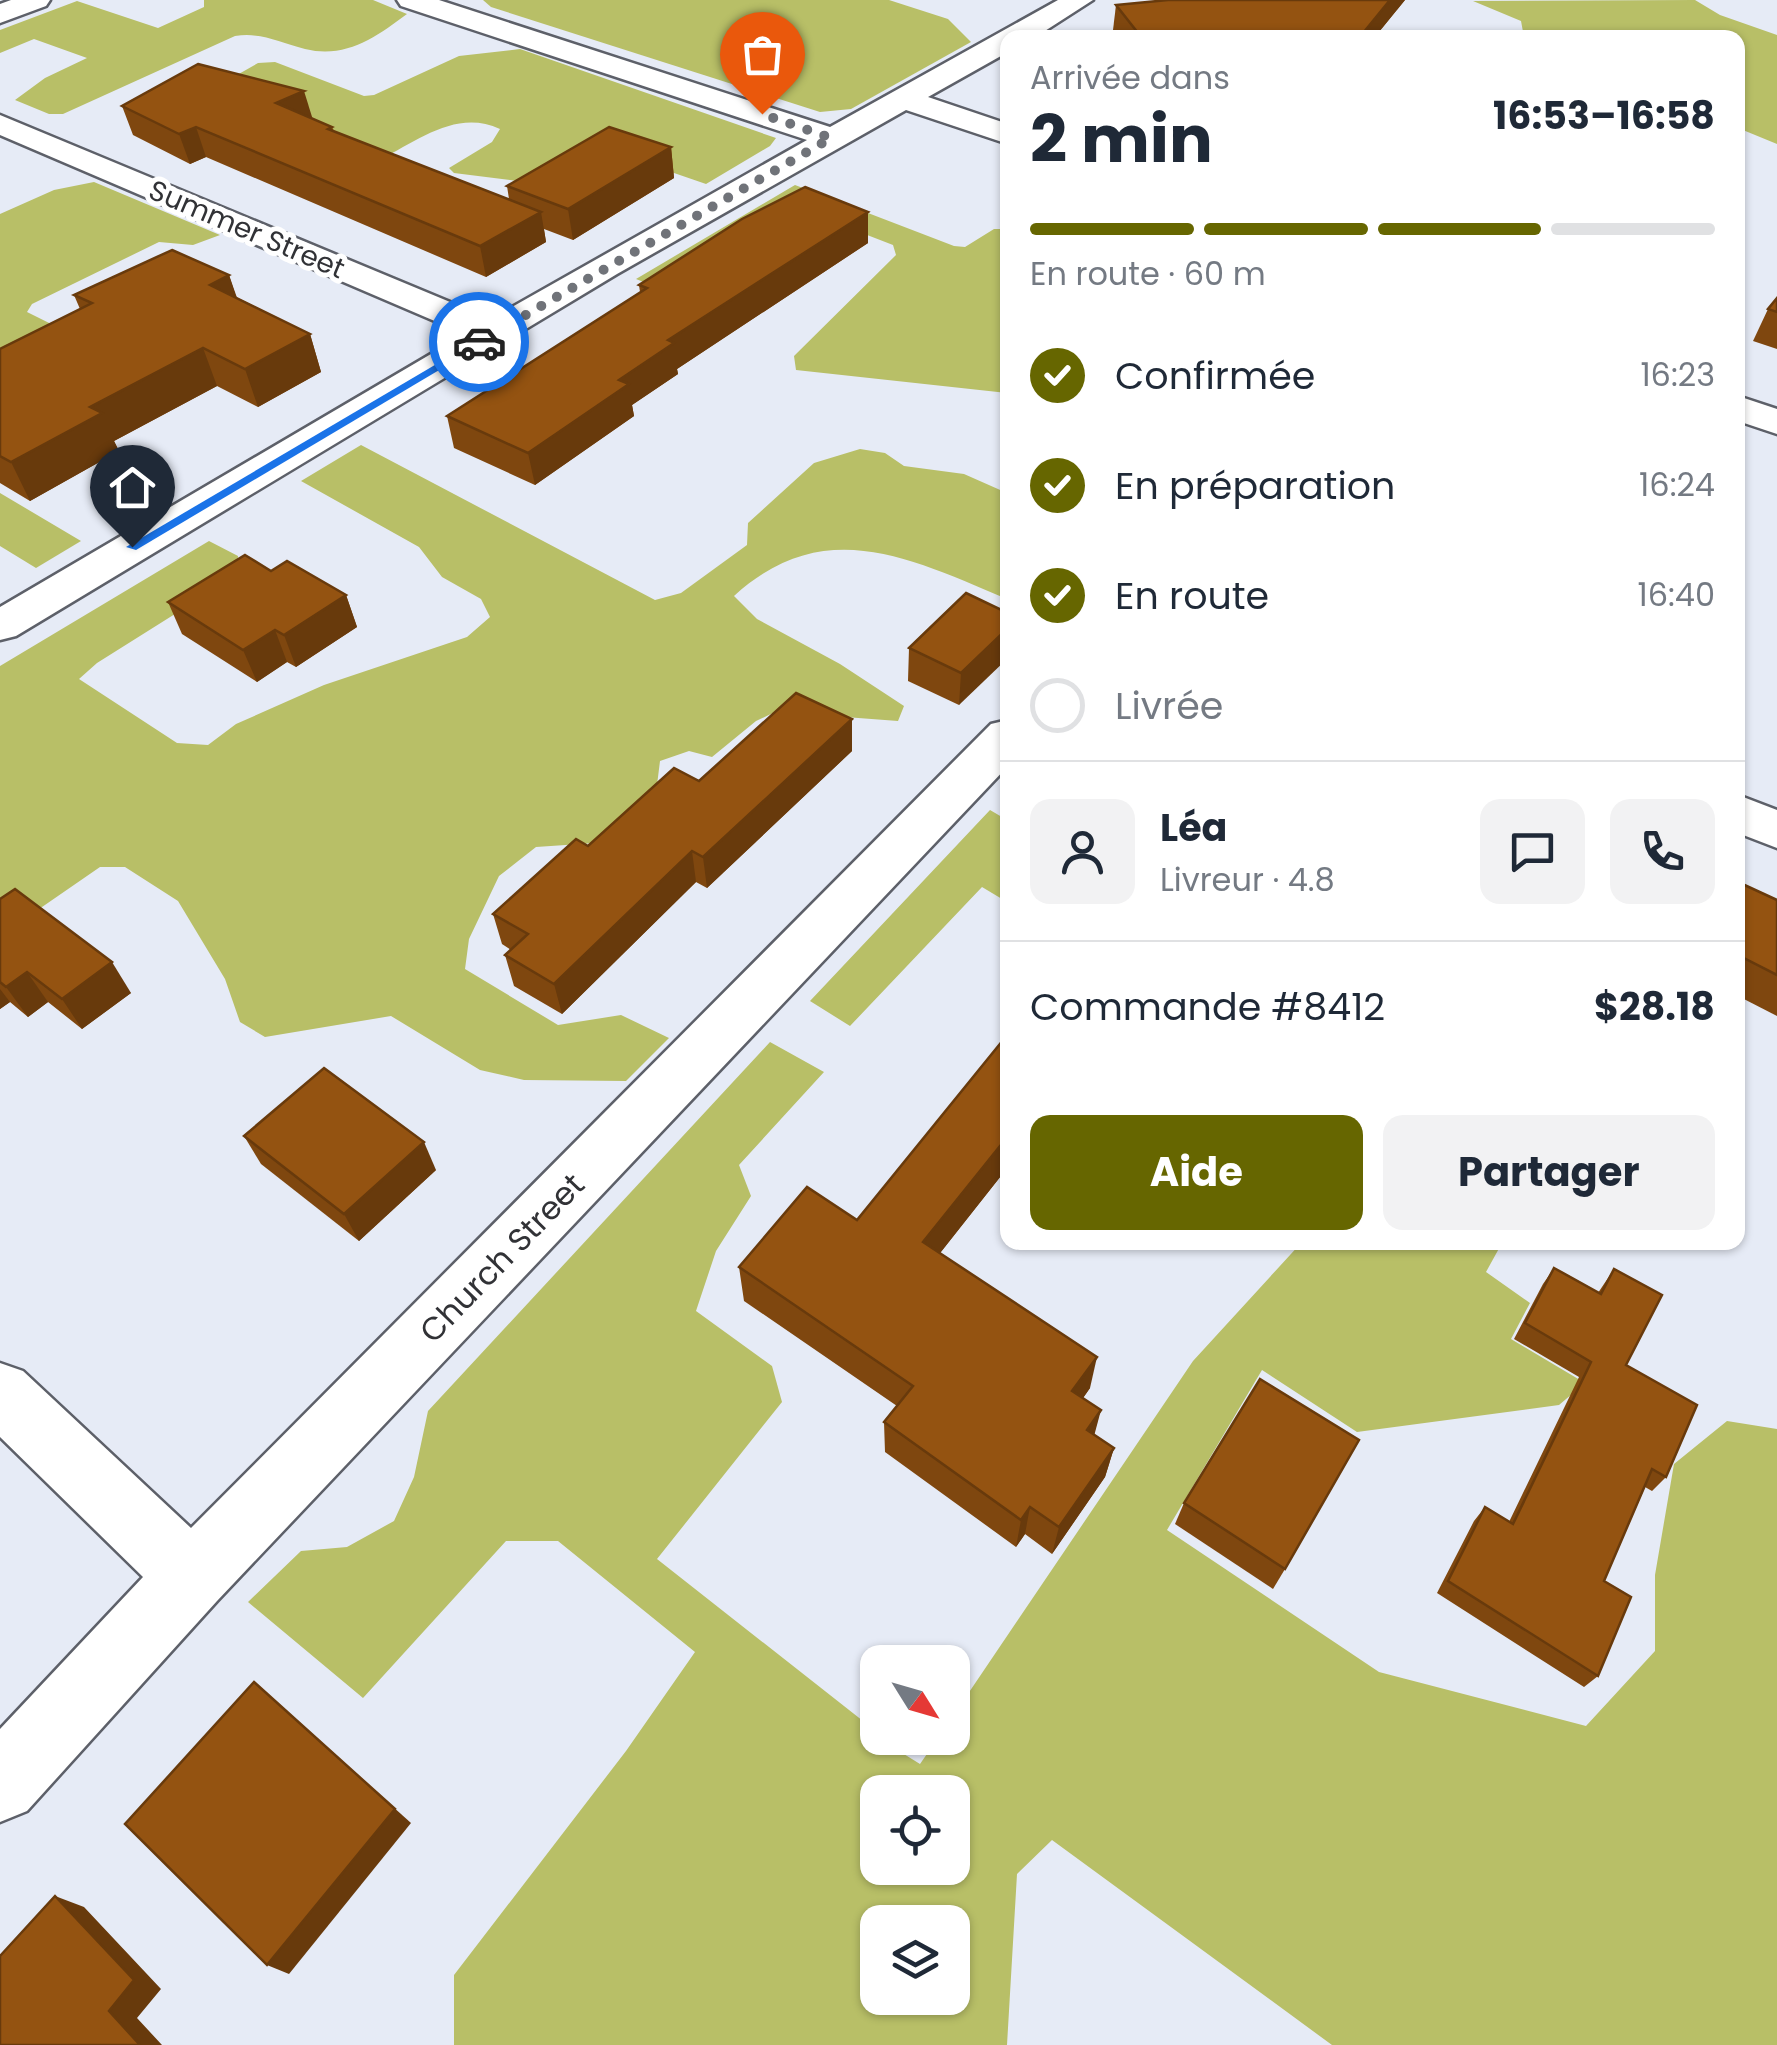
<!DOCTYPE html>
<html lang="fr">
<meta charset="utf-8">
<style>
:root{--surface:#fff;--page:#f2f2f3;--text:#1f2937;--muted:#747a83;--line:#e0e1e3;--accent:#660}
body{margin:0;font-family:Poppins,sans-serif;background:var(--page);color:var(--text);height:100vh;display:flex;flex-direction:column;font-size:38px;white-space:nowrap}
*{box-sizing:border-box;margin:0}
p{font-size:32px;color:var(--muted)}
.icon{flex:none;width:55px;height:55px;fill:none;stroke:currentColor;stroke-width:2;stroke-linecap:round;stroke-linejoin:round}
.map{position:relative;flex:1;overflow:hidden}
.sheet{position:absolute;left:1000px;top:30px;width:745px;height:1220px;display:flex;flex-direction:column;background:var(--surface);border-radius:20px;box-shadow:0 2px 8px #0004}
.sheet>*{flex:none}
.needle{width:65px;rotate:127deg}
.tools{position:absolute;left:860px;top:1645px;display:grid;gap:20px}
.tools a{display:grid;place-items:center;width:110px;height:110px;border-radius:20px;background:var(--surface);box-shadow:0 2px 8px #0004;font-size:50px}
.pin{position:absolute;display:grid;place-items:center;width:85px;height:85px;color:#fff;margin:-102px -42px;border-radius:50% 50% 50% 0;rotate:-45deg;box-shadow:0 0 10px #0007}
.pin .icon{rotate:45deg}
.courier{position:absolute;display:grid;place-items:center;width:100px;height:100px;margin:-50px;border:8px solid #1a73e8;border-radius:50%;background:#fff;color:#222;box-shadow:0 2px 12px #0007}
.headline em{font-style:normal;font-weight:700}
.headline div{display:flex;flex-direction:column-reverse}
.headline{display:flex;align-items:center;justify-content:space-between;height:170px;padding:0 30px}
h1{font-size:65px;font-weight:700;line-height:75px}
.bar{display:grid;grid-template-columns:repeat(4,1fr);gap:15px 10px;align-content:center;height:120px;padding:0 30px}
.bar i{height:12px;border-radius:8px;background:var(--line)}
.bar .current{background:var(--accent)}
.bar p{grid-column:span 4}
.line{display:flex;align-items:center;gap:25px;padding:0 30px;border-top:2px solid var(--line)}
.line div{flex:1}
.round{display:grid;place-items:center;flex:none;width:105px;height:105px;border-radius:20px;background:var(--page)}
ol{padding:0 30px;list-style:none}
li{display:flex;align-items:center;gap:30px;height:110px}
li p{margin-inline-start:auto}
li .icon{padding:10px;border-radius:50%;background:var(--accent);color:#fff;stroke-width:4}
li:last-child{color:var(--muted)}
li i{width:55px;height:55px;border:5px solid var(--line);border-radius:50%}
.primary-button{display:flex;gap:20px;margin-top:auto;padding:20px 30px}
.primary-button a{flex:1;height:115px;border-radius:20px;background:var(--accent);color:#fff;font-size:40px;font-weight:700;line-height:115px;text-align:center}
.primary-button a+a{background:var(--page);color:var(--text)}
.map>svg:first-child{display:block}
.forest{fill:#b8bf67;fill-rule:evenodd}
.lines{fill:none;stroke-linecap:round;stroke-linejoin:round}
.minor-casing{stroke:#5d6069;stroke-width:5}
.minor{fill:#fff;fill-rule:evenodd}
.wall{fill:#7f470f}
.shaded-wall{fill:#683a0c}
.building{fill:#945311;stroke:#683a0c;stroke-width:2.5}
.route{fill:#1a73e8}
.done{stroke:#707379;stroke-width:10;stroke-dasharray:0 18}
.labels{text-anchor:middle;stroke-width:10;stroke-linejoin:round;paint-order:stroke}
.far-street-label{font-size:28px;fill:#313236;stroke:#fff}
.street-label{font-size:32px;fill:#313236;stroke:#fff}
</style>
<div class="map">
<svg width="1777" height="2045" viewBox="0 0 1777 2045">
<rect width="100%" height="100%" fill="#e6ebf6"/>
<g class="forest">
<path d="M204 0H373L407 14C376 37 346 59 305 49 279 42 261 32 235 36L63 114H49L15 100 45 78 87 58 34 39 0 53V30L77 1 158 28 204 7Z"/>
<path d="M483 0H889L948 19 971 42 851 109 820 112 491 7Z"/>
<path d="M1695 0 1720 15 1777 35V144L1738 128V38L1524 37 1521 21 1473 1Z"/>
<path d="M520 49 776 138 770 146 706 184 613 152 525 182 454 173 449 168 492 142 500 129C457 109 419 140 381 159L237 75 258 63 275 62 364 96 374 95 459 56Z"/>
<path d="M94 182 220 235 193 245 159 242 32 304 27 312 152 374 0 379V214L54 190Z"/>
<path d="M795 185 954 246 965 247 994 229H1007V393L796 370 794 356 896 255 893 245 800 209 664 290 636 279Z"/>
<path d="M361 445 655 600 681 593 747 545 748 523 814 463 860 449 885 453 904 466 964 474 1007 493V599C909 558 824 514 734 596L757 619 840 664 904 706 898 721 845 717 796 702 756 721 712 757 689 751 660 761 657 785 595 843 536 847 499 876 469 939 465 969 558 1025 621 1015 669 1038 626 1081 524 1080 480 1070 391 1016 265 1037 240 1022 225 979 178 901 125 867H100L0 936V666L209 541 238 556 237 575 97 663 79 679 177 743 208 745 236 724 324 685 467 637 490 617 481 599 442 577 419 547 301 481Z"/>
<path d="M0 493 81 541 36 568 0 546Z"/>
<path d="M990 810 1007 820V902L982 887 850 1026 810 1001Z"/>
<path d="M770 1042 824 1072 739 1165 751 1196 716 1251 696 1311 772 1366 782 1402 657 1559 877 1732 878 1738 920 1764 938 1738H952L953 1716 1193 1361 1301 1243H1502L1486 1272 1530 1303 1511 1339 1585 1383 1559 1405 1357 1432 1262 1370 1167 1530 1379 1672 1586 1726 1655 1651V1575L1674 1464 1727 1421 1777 1429V2045H1332L1052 1840 1017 1874 1007 2045H454V1975L626 1751 695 1652 558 1541H506L363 1698 248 1602 301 1551 347 1547 394 1521 414 1477 428 1411ZM878 1792H952V1868H878ZM878 1922H952V1998H878Z"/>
</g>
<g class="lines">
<defs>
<g id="minor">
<path d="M11 0H50L46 6 0 23V4Z"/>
<path d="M397 0H439L830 127 1058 0H1093L1034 38H1008V52L928 97 1008 124V144L906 110 617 274 16 636 0 640V607L465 334 0 135V115L491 319 807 140 401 6Z"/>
<path d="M1738 396 1777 409V434L1738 421Z"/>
<path d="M1008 720V766L217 1601 27 1811 0 1822V1729L143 1577 0 1437V1363L23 1371 191 1528 991 724Z"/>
<path d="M1738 795 1777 810V848L1738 833Z"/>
</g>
</defs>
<use href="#minor" class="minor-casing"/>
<use href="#minor" class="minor"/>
</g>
<g class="wall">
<path d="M1168 0H1405L1374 38H1119L1113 30 1116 5Z"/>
<path d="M122 106 312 118 332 127 334 131 509 199 507 186 671 147 674 178 573 240 544 229 546 242 486 277 206 157 190 164 133 135Z"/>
<path d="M868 212V243L677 369 678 374 632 405 634 416 535 485 454 448 447 416 640 292 639 285Z"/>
<path d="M229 275 236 297 310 334 321 372 258 407 217 386 114 441 119 451 30 501 0 483V349L80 309 74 295Z"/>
<path d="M1777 298V349L1753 341 1768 309Z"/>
<path d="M271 571 346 595 357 627 296 667 287 662 257 682 182 634 168 602Z"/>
<path d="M1008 613 959 705 908 681 909 648Z"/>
<path d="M852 719V751L707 888 696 882 562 1014 514 986 505 955 511 950 502 944 493 914 588 846 699 781Z"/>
<path d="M1738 882 1777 900V1016L1738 996Z"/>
<path d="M0 899 131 993 82 1029 48 1002 28 1017 10 1002 0 1009Z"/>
<path d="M1008 1034V1167L940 1253 1090 1388 1083 1398 1094 1435 1114 1448 1105 1477 1052 1554 1025 1534 1016 1547 885 1452 884 1422 897 1406 744 1301 739 1267 857 1220Z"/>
<path d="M244 1136 436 1170 359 1241 261 1164Z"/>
<path d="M1554 1268 1598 1293 1614 1269 1626 1365 1666 1477 1652 1491 1645 1487 1604 1581 1598 1676 1584 1687 1437 1593 1474 1521 1485 1507 1509 1522 1579 1377 1514 1339 1543 1284Z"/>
<path d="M1184 1503 1285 1569 1273 1589 1175 1524Z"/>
</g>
<g class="shaded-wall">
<path d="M1390 0H1405L1374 38H1359Z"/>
<path d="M304 91 313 120 276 103Z"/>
<path d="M196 127 206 157 190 164 179 134Z"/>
<path d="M671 147 674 178 573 240 568 209Z"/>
<path d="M541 212 546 242 486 277 480 246Z"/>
<path d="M868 212V243L677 369 678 374 632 405 634 416 535 485 528 453 668 340Z"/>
<path d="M229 275 242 312 210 285Z"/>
<path d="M310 334 321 372 258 407 245 369Z"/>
<path d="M203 348 217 386 114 441 119 451 30 501 11 462 90 407Z"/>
<path d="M346 595 357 627 296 667 284 635Z"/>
<path d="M1008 628V658L959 705 961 673Z"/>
<path d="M275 630 287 662 257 682 243 650Z"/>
<path d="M852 719V751L707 888 703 857Z"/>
<path d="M692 851 696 882 562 1014 554 984Z"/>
<path d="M112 962 131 993 82 1029 62 999Z"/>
<path d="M27 972 48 1002 28 1017 6 987Z"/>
<path d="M0 989 10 1002 0 1009Z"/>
<path d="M1008 1136V1167L922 1276 923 1242Z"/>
<path d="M424 1142 436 1170 359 1241 344 1214Z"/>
<path d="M1097 1357 1090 1388 1066 1422 1072 1391Z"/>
<path d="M1101 1410 1093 1440 1087 1430Z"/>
<path d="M1114 1448 1105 1477 1052 1554 1059 1527Z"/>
<path d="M1030 1507 1025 1534 1016 1547 1021 1520Z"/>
<path d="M254 1682 411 1823 289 1974 267 1965Z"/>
<path d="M55 1896 84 1907 161 1989 137 2018 162 2045H140L109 2011Z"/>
</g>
<g class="building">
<path d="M1168 0H1390L1359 38H1142L1116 5Z"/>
<path d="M1666 32 1671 38H1657Z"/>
<path d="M198 64 304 91 276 103 332 127 328 129 541 212 480 246 196 127 179 134 122 106Z"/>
<path d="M609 127 671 147 568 209 507 186Z"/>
<path d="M805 187 868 212 668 340 674 343 619 380 629 384 528 453 447 416 647 288 639 285 742 219Z"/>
<path d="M172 250 229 275 210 285 310 334 245 369 203 348 90 407 102 413 11 462 0 456V349L92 303 74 295Z"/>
<path d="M1777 298V312L1768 309Z"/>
<path d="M245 555 271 571 287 561 346 595 284 635 275 630 243 650 168 602Z"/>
<path d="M966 593 1008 613V628L961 673 909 648Z"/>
<path d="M796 693 852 719 703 857 692 851 554 984 505 955 528 934 493 914 576 839 588 846 674 768 699 781Z"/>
<path d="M1738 882 1777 900V975L1738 955Z"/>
<path d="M15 889 112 962 62 999 27 972 6 987 0 982V899Z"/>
<path d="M1008 1034V1136L923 1242 1097 1357 1072 1391 1101 1410 1087 1430 1114 1448 1059 1527 1030 1507 1021 1520 884 1422 913 1386 739 1267 807 1187 857 1220Z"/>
<path d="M324 1068 424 1142 344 1214 244 1136Z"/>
<path d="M1554 1268 1601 1294 1614 1269 1662 1295 1626 1365 1697 1405 1666 1477 1652 1469 1604 1581 1631 1597 1598 1676 1448 1581 1485 1507 1513 1524 1591 1362 1525 1323Z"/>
<path d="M1260 1379 1359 1440 1285 1569 1184 1503Z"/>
<path d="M254 1682 395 1809 267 1965 125 1824Z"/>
<path d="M55 1896 134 1980 109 2011 140 2045H0V1956Z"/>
</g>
<path class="route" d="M479 339 483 344 136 550 126 547Z"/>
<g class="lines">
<path class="done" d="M479 342 831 138 762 114"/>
</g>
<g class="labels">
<g class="far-street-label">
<text transform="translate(247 229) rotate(23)" y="10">Summer Street</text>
</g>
<g class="street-label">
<text transform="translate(502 1258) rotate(-46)" y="11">Church Street</text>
</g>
</g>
</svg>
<div class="tools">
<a><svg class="needle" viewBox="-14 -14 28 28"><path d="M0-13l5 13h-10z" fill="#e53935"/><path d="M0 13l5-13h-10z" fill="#747a83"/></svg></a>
<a><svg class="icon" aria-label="locate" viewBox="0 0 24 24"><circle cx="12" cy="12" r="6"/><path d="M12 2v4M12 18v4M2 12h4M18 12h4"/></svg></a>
<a><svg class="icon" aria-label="layers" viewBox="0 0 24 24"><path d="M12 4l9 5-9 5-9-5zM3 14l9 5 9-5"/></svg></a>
</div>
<div class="pin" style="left:762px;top:114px;background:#ea580c"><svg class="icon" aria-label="bag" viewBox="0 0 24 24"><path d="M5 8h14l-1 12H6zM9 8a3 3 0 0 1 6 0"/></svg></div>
<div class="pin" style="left:132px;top:547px;background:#1f2937"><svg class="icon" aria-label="home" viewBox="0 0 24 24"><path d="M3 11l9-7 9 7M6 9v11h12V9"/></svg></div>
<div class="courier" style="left:479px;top:342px"><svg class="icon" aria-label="car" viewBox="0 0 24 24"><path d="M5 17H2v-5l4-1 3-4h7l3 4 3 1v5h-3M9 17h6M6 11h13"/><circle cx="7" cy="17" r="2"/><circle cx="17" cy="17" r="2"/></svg></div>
<section class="sheet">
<div class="headline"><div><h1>2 min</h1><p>Arrivée dans</p></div><em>16:53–16:58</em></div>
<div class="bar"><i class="current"></i><i class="current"></i><i class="current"></i><i></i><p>En route · 60 m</p></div>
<ol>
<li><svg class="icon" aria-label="check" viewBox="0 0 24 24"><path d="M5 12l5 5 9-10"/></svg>Confirmée<p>16:23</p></li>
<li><svg class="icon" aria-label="check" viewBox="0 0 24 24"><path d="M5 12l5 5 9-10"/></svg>En préparation<p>16:24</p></li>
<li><svg class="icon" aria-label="check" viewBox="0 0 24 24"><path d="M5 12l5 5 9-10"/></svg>En route<p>16:40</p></li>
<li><i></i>Livrée</li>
</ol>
<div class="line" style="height:180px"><a class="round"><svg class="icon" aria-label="person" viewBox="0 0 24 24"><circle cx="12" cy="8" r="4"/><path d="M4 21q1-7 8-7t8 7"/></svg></a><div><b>Léa</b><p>Livreur · 4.8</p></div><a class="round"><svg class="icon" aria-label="chat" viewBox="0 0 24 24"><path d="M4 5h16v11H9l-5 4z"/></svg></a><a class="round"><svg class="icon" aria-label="phone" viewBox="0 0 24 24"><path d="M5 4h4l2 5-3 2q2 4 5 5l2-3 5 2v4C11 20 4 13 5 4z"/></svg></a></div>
<div class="line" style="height:130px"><div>Commande #8412</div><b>$28.18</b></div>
<div class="primary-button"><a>Aide</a><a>Partager</a></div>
</section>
</div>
